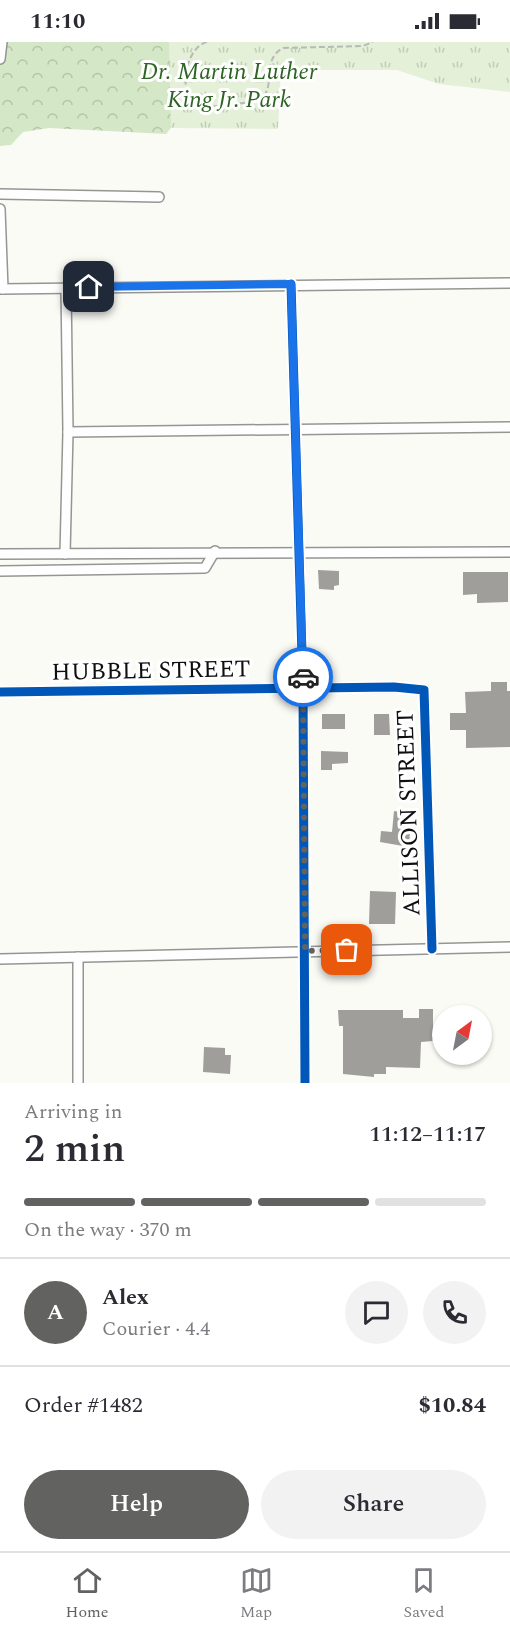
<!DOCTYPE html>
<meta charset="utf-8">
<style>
:root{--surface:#fff;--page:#f2f2f3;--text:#2b2b33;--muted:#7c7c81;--line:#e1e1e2;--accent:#626260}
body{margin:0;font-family:Spectral,serif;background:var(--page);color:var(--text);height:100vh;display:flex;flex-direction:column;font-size:22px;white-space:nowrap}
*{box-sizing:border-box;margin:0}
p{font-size:20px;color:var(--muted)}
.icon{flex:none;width:33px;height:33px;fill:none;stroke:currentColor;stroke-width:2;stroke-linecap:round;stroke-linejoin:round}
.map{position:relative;height:1041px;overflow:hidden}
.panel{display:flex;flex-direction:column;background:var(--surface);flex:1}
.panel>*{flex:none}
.needle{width:39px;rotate:32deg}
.controls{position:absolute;left:432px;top:963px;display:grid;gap:12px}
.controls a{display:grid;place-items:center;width:60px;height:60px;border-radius:50%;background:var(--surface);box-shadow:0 2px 4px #0004;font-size:30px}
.pin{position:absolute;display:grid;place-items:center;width:51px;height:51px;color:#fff;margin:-26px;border-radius:12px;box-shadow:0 3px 9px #0006}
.courier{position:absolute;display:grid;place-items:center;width:60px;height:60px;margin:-30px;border:4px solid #1a73e8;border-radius:50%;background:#fff;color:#222;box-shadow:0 2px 8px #0007}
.head em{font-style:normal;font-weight:600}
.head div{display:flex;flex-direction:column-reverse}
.head{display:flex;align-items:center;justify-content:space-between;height:102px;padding:0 24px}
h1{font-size:39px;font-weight:600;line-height:45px}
.bar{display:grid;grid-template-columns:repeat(4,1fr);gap:9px 6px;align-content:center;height:72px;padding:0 24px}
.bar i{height:8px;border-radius:4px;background:var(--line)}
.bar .active{background:var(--accent)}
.bar p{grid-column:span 4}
.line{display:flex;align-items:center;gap:15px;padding:0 24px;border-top:2px solid var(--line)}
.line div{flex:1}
.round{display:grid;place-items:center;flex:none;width:63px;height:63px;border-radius:32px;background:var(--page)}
.button{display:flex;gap:12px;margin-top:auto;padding:12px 24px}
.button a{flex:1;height:69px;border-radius:36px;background:var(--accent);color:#fff;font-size:24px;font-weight:600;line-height:69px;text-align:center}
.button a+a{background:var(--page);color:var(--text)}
.status{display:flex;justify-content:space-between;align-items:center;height:42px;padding:0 30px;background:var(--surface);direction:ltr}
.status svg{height:16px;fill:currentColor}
.tabs{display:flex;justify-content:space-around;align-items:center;height:84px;border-top:2px solid var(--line);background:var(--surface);font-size:16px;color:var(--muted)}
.tabs a{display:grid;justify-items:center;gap:3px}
.tabs .active{color:var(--accent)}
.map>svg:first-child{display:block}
.forest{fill:url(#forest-crowns)}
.park{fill:url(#park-tufts)}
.building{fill:#9f9e9b}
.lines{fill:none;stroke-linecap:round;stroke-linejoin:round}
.minor-casing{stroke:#959593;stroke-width:12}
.path{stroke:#b9b9b8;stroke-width:2;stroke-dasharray:6 3;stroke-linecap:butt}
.minor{stroke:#fefefe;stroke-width:9}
.cycleway-casing{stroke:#fff;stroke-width:13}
.cycleway{stroke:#0057b8;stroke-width:9}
.done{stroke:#626260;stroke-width:6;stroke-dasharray:0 10.8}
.route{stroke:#1a73e8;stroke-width:8}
.labels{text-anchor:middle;stroke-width:6;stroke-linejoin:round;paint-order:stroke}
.park-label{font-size:24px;font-style:italic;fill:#2d6423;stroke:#fff}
.street-label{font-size:24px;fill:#0f0f0f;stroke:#fff}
</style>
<div class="status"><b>11:10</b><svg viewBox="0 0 49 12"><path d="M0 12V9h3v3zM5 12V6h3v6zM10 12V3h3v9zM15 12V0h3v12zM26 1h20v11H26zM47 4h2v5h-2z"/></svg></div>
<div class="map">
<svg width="510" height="1041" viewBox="0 0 510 1041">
<defs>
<pattern id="forest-crowns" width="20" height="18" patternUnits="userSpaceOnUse" patternTransform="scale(1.5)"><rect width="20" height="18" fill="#d4e7c6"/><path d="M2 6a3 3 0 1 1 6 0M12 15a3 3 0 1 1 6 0" fill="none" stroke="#b5c5a9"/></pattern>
<pattern id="park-tufts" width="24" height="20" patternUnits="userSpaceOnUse" patternTransform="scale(1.5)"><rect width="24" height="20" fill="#e4f0d7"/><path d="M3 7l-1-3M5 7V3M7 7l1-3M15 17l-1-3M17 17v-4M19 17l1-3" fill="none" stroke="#c2cdb7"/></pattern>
</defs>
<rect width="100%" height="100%" fill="#fbfbf6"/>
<path class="forest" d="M0 0H184L178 77 166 92 49 86 23 90 11 103 0 104Z"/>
<path class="park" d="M169 0H510V50L439 42 397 28H281L278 87 171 86Z"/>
<g class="building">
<path d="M318 528 339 529V543L334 544V548L319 547Z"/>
<path d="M463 530H508V560L477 561V552L463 553Z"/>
<path d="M491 640H507V649H510V705L466 706V688H450V671H466L465 650 491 649Z"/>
<rect x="322" y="672" width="23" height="15"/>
<path d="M374 672H389L390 693H374Z"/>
<path d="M321 709 348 710V721L332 722V728H321Z"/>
<path d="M394 769 411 772 409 805 380 800 381 789 392 790Z"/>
<path d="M370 849 396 850 395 882H369Z"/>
<path d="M419 967H433V999L421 1000 420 1026 386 1025V1032H374V1035L343 1032V984H339L338 968H403V976H419Z"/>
<path d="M204 1005 225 1006V1013H231L230 1032 203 1030Z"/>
</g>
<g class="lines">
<defs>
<g id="minor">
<path d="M0 17 2 0"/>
<path d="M0 152 159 155"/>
<path d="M0 167 3 247"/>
<path d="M291 242 303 646 305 1041"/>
<path d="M0 247 510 241"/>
<path d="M68 390 510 385"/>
<path d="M0 512 510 510"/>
<path d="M65 512 68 390 66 245"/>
<path d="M0 529 205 526 215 509"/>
<path d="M0 650 394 645 424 648 432 907"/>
<path d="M78 915V1041"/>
<path d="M0 917 510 905"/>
</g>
</defs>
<use href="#minor" class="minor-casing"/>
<path class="path" d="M207 0C185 5 177 54 197 62 211 68 244 60 259 59 278 45 260 18 283 6L363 4 373 0"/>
<use href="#minor" class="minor"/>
<defs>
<g id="cycleway">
<path d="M291 242 303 646 305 1041"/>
<path d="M0 650 394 645 424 648 432 907"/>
</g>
</defs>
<use href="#cycleway" class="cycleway-casing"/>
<use href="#cycleway" class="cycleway"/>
</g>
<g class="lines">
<path class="done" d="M303 635 305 909 347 908"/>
<path class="route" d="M89 245 291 242 303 635"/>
</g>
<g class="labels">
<g class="park-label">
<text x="229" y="37">Dr. Martin Luther<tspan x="229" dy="28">King Jr. Park</tspan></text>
</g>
<g class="street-label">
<text transform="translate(151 628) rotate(-1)" y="8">HUBBLE STREET</text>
<text transform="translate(408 771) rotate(-92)" y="8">ALLISON STREET</text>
</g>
</g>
</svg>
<div class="controls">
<a><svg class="needle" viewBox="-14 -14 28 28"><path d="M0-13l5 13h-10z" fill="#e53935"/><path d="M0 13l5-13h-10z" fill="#7c7c81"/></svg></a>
</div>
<div class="pin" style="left:347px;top:908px;background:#ea580c"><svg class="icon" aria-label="bag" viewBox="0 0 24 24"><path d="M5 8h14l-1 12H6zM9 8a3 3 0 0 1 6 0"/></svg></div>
<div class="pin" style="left:89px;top:245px;background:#1f2937"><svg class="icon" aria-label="home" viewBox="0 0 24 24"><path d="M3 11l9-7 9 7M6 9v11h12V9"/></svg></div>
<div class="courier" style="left:303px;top:635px"><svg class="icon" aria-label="car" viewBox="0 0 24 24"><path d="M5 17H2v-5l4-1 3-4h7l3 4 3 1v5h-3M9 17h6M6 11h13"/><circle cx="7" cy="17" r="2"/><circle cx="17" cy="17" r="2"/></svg></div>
</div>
<section class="panel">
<div class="head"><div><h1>2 min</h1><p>Arriving in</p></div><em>11:12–11:17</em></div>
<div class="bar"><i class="active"></i><i class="active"></i><i class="active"></i><i></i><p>On the way · 370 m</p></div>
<div class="line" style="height:108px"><b class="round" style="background:var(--accent);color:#fff">A</b><div><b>Alex</b><p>Courier · 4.4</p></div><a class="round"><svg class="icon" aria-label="chat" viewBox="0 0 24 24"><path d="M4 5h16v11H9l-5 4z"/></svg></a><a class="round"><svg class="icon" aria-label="phone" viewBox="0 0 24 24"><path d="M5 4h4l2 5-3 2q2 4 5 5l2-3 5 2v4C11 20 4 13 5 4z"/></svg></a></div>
<div class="line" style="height:78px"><div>Order #1482</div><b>$10.84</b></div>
<div class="button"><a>Help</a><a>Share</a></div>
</section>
<nav class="tabs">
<a class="active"><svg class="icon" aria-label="home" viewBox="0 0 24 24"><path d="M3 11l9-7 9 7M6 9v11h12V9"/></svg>Home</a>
<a><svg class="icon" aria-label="map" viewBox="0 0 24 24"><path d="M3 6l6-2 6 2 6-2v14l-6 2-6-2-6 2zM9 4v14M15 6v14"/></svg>Map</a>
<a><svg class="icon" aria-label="saved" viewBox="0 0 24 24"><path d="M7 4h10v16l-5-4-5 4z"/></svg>Saved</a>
</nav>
